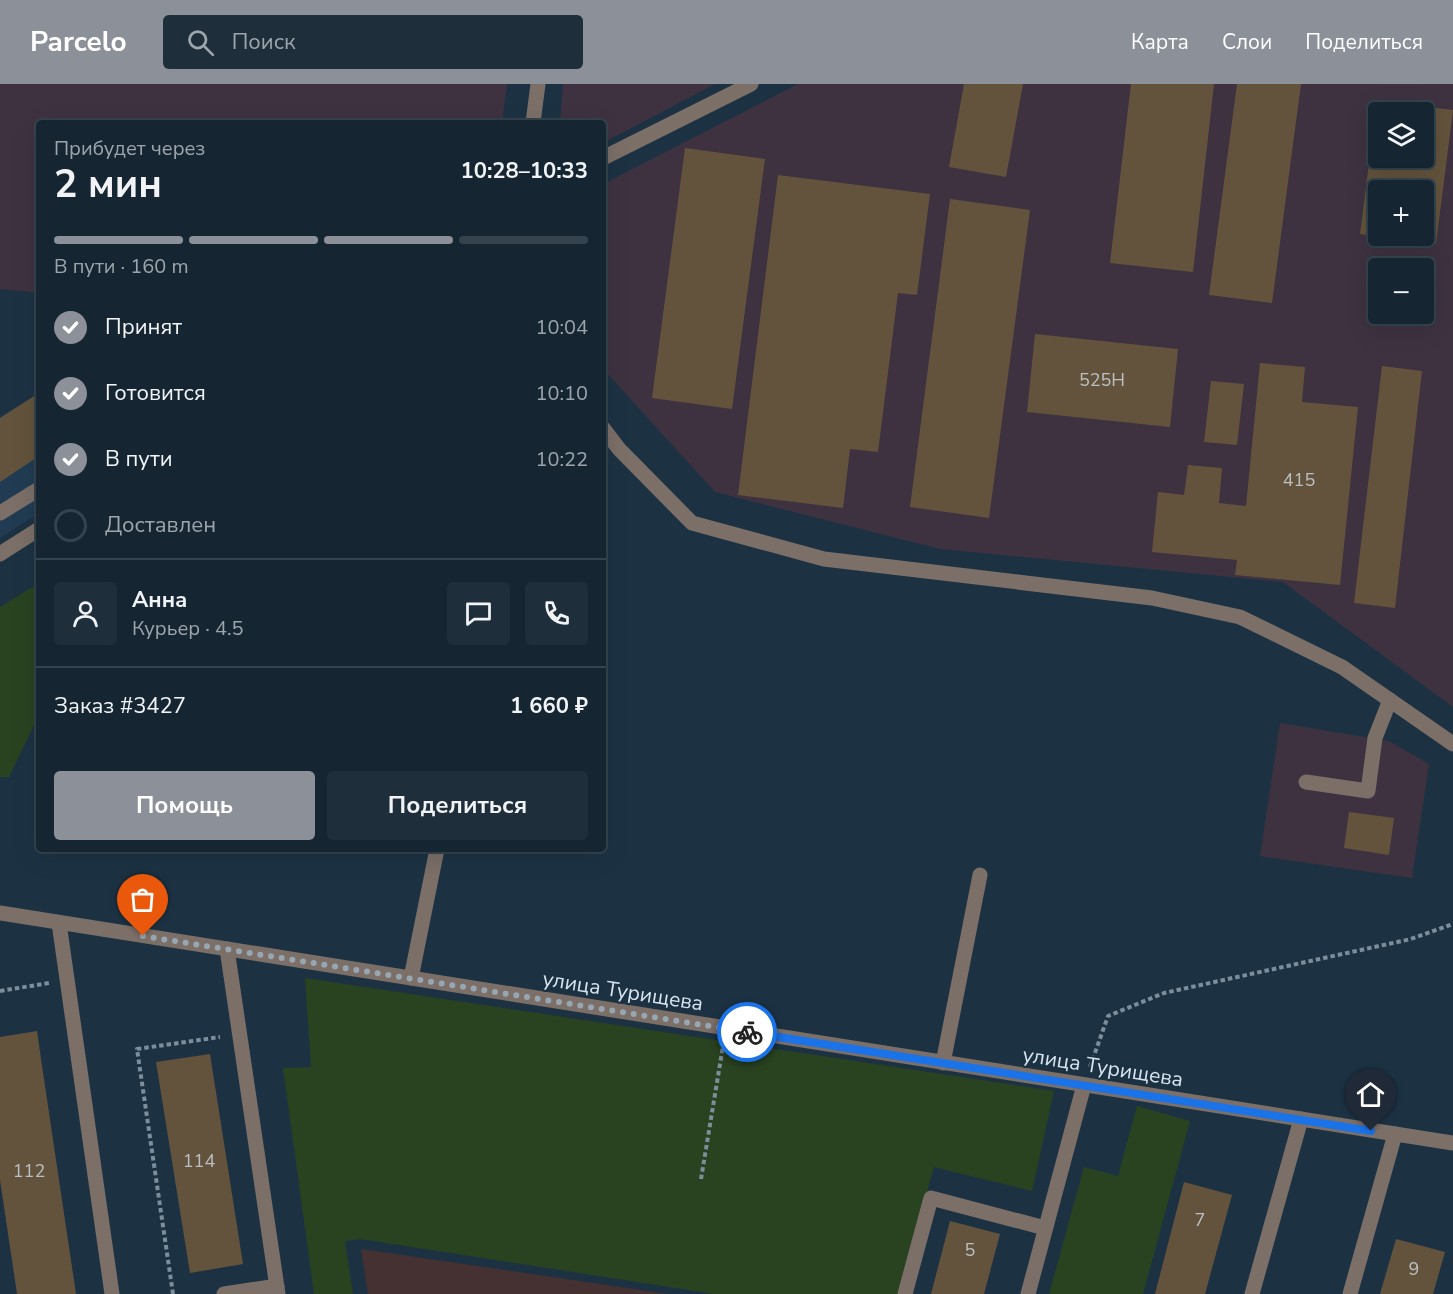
<!DOCTYPE html>
<html lang="ru">
<meta charset="utf-8">
<style>
:root{--surface:#152632;--page:#1e2e3a;--text:#f1f3f6;--muted:#9da5ac;--line:#34434d;--accent:#8c9099}
body{margin:0;font-family:"Nunito Sans",sans-serif;background:var(--page);color:var(--text);height:100vh;display:flex;flex-direction:column;font-size:22px;white-space:nowrap}
*{box-sizing:border-box;margin:0}
p{font-size:20px;color:var(--muted)}
.icon{flex:none;width:33px;height:33px;fill:none;stroke:currentColor;stroke-width:2;stroke-linecap:round;stroke-linejoin:round}
.map{position:relative;flex:1;overflow:hidden}
.sheet{position:absolute;left:36px;top:36px;width:570px;height:732px;display:flex;flex-direction:column;background:var(--surface);border-radius:6px;box-shadow:0 6px 24px #0002,0 0 0 2px var(--line)}
.sheet>*{flex:none}
.buttons{position:absolute;left:1368px;top:18px;display:grid;gap:12px}
.buttons a{display:grid;place-items:center;width:66px;height:66px;border-radius:6px;background:var(--surface);box-shadow:0 6px 24px #0002,0 0 0 2px var(--line);font-size:30px}
.pin{position:absolute;display:grid;place-items:center;width:51px;height:51px;color:#fff;margin:-62px -26px;border-radius:50% 50% 50% 0;rotate:-45deg;box-shadow:0 0 6px #0007}
.pin .icon{rotate:45deg}
.courier{position:absolute;display:grid;place-items:center;width:60px;height:60px;margin:-30px;border:4px solid #1a73e8;border-radius:50%;background:#fff;color:#222;box-shadow:0 2px 8px #0007}
.summary em{font-style:normal;font-weight:700}
.summary div{display:flex;flex-direction:column-reverse}
.summary{display:flex;align-items:center;justify-content:space-between;height:102px;padding:0 18px}
h1{font-size:39px;font-weight:700;line-height:45px}
.bar{display:grid;grid-template-columns:repeat(4,1fr);gap:9px 6px;align-content:center;height:72px;padding:0 18px}
.bar i{height:8px;border-radius:4px;background:var(--line)}
.bar .active{background:var(--accent)}
.bar p{grid-column:span 4}
.line{display:flex;align-items:center;gap:15px;padding:0 18px;border-top:2px solid var(--line)}
.line div{flex:1}
.round{display:grid;place-items:center;flex:none;width:63px;height:63px;border-radius:6px;background:var(--page)}
ol{padding:0 18px;list-style:none}
li{display:flex;align-items:center;gap:18px;height:66px}
li p{margin-inline-start:auto}
li .icon{padding:6px;border-radius:50%;background:var(--accent);color:#fff;stroke-width:4}
li:last-child{color:var(--muted)}
li i{width:33px;height:33px;border:3px solid var(--line);border-radius:50%}
.cta{display:flex;gap:12px;margin-top:auto;padding:12px 18px}
.cta a{flex:1;height:69px;border-radius:6px;background:var(--accent);color:#fff;font-size:24px;font-weight:700;line-height:69px;text-align:center}
.cta a+a{background:var(--page);color:var(--text)}
header{display:flex;align-items:center;gap:36px;box-sizing:border-box;height:84px;padding:0 30px;background:var(--accent);color:#fff}
header strong{font-size:28px}
nav{display:flex;gap:33px;margin-inline-start:auto;font-size:21px}
.search{width:420px;height:54px;background:var(--page);display:flex;align-items:center;gap:15px;box-sizing:border-box;padding:0 21px;border-radius:6px;color:var(--muted);font-size:22px}
.map>svg:first-child{display:block}
.built{fill:#213c52}
.industrial{fill:#3e3241;fill-rule:evenodd}
.education{fill:#453132}
.green{fill:#294320}
.building{fill:#63533c;fill-rule:evenodd}
.lines{fill:none;stroke-linecap:round;stroke-linejoin:round}
.path{stroke:#7c8d9b;stroke-width:4;stroke-dasharray:4.5 3;stroke-linecap:butt}
.minor{stroke:#7b6f68;stroke-width:15}
.done{stroke:#96a6b3;stroke-width:6;stroke-dasharray:0 10.8}
.route{stroke:#1a73e8;stroke-width:8}
.labels{text-anchor:middle;stroke-width:4.5;stroke-linejoin:round;paint-order:stroke}
.number-label{font-size:18px;fill:#bac0c2}
.street-label{font-size:21px;fill:#d7e4ef;stroke:#1c3243}
</style>
<header>
<strong>Parcelo</strong>
<div class="search"><svg class="icon" aria-label="search" viewBox="0 0 24 24"><circle cx="10" cy="10" r="6"/><path d="M15 15l6 6"/></svg>Поиск</div>
<nav><a>Карта</a><a>Слои</a><a>Поделиться</a></nav>
</header>
<div class="map">
<svg width="1453" height="1210" viewBox="0 0 1453 1210">
<rect width="100%" height="100%" fill="#1c3243"/>
<path class="built" d="M39 309V429L0 454V333Z"/>
<g class="industrial">
<path d="M0 0H507L502 39H39V209L0 205Z"/>
<path d="M563 0H715L603 59V39H560Z"/>
<path d="M798 0H1453V623L1283 498 940 465 715 408 603 285V100ZM1378 28H1424V74H1378ZM1378 106H1424V152H1378ZM1378 184H1424V230H1378Z"/>
<path d="M1280 639 1389 657 1429 680 1412 794 1260 772Z"/>
</g>
<path class="education" d="M361 1165 668 1210H368Z"/>
<g class="green">
<path d="M39 499V631L9 693H0V523Z"/>
<path d="M305 894 1054 1007 1032 1107 934 1083 898 1210H714L361 1155 345 1157 353 1210H314L283 984 311 983Z"/>
<path d="M1137 1022 1190 1037 1143 1210H1049L1084 1083 1118 1092Z"/>
</g>
<g class="building">
<path d="M964 0H1023L1006 93 949 83Z"/>
<path d="M1131 0H1214L1193 188 1110 179Z"/>
<path d="M1237 0H1301L1272 219 1209 211Z"/>
<path d="M1377 17 1453 26 1436 160 1381 153 1424 152V106H1378V153L1360 150ZM1378 28H1424V74H1378Z"/>
<path d="M685 64 765 75 732 325 652 314Z"/>
<path d="M778 91 930 110 917 211 898 209 878 368 850 365 843 424 738 411Z"/>
<path d="M950 115 1030 126 989 434 910 423Z"/>
<path d="M1035 250 1178 265 1170 343 1027 328Z"/>
<path d="M1260 279 1305 283 1302 318 1358 323 1340 501 1235 491 1237 476 1152 468 1158 408 1184 411 1188 381 1222 384 1219 419 1246 422Z"/>
<path d="M1382 282 1422 287 1395 524 1354 519Z"/>
<path d="M1211 297 1244 300 1237 361 1204 358Z"/>
<path d="M39 309V372L0 398V334Z"/>
<path d="M1349 728 1394 734 1389 771 1344 764Z"/>
<path d="M37 947 41 975 76 1210H17L0 1096V953Z"/>
<path d="M210 970 243 1180 190 1189 156 978Z"/>
<path d="M1184 1098 1232 1111 1205 1210H1155Z"/>
<path d="M950 1137 1000 1150 984 1210H931Z"/>
<path d="M1396 1155 1445 1168 1433 1210H1380Z"/>
</g>
<g class="lines">
<g class="path">
<path d="M0 907 49 899"/>
<path d="M1090 983 1108 932 1164 909 1411 855 1453 840"/>
<path d="M701 1095 723 962"/>
<path d="M173 1210 137 965 220 953"/>
</g>
<g class="minor">
<path d="M533 39 538 0"/>
<path d="M603 74 751 0"/>
<path d="M603 344 619 365 692 439 824 475 1152 514 1240 533 1342 583 1453 660"/>
<path d="M0 429 39 405"/>
<path d="M0 470 39 445"/>
<path d="M1306 698 1368 707 1375 654 1390 616"/>
<path d="M0 829 1453 1059"/>
<path d="M59 839 112 1210"/>
<path d="M227 865 278 1210"/>
<path d="M411 894 437 765"/>
<path d="M943 979 980 791"/>
<path d="M224 1210 277 1202"/>
<path d="M905 1210 931 1114 1045 1144"/>
<path d="M1028 1210 1084 1001"/>
<path d="M1252 1210 1301 1035"/>
<path d="M1350 1210 1395 1050"/>
</g>
</g>
<g class="lines">
<path class="done" d="M143 852 747 948"/>
<path class="route" d="M747 948 1371 1047"/>
</g>
<g class="labels">
<g class="number-label">
<text x="1102" y="302">525Н</text>
<text x="1299" y="402">415</text>
<text x="199" y="1083">114</text>
<text x="29" y="1093">112</text>
<text x="1200" y="1142">7</text>
<text x="970" y="1172">5</text>
<text x="1414" y="1191">9</text>
</g>
<g class="street-label">
<text transform="translate(623 907) rotate(9)" y="7">улица Турищева</text>
<text transform="translate(1103 983) rotate(9)" y="7">улица Турищева</text>
</g>
</g>
</svg>
<div class="buttons">
<a><svg class="icon" aria-label="layers" viewBox="0 0 24 24"><path d="M12 4l9 5-9 5-9-5zM3 14l9 5 9-5"/></svg></a>
<a>+</a>
<a>−</a>
</div>
<div class="pin" style="left:143px;top:852px;background:#ea580c"><svg class="icon" aria-label="bag" viewBox="0 0 24 24"><path d="M5 8h14l-1 12H6zM9 8a3 3 0 0 1 6 0"/></svg></div>
<div class="pin" style="left:1371px;top:1047px;background:#1f2937"><svg class="icon" aria-label="home" viewBox="0 0 24 24"><path d="M3 11l9-7 9 7M6 9v11h12V9"/></svg></div>
<div class="courier" style="left:747px;top:948px"><svg class="icon" aria-label="bike" viewBox="0 0 24 24"><circle cx="6" cy="16" r="4"/><circle cx="18" cy="16" r="4"/><path d="M6 16l4-8h5l3 8M10 8l3 8H6M13 5h3"/></svg></div>
<section class="sheet">
<div class="summary"><div><h1>2 мин</h1><p>Прибудет через</p></div><em>10:28–10:33</em></div>
<div class="bar"><i class="active"></i><i class="active"></i><i class="active"></i><i></i><p>В пути · 160 m</p></div>
<ol>
<li><svg class="icon" aria-label="check" viewBox="0 0 24 24"><path d="M5 12l5 5 9-10"/></svg>Принят<p>10:04</p></li>
<li><svg class="icon" aria-label="check" viewBox="0 0 24 24"><path d="M5 12l5 5 9-10"/></svg>Готовится<p>10:10</p></li>
<li><svg class="icon" aria-label="check" viewBox="0 0 24 24"><path d="M5 12l5 5 9-10"/></svg>В пути<p>10:22</p></li>
<li><i></i>Доставлен</li>
</ol>
<div class="line" style="height:108px"><a class="round"><svg class="icon" aria-label="person" viewBox="0 0 24 24"><circle cx="12" cy="8" r="4"/><path d="M4 21q1-7 8-7t8 7"/></svg></a><div><b>Анна</b><p>Курьер · 4.5</p></div><a class="round"><svg class="icon" aria-label="chat" viewBox="0 0 24 24"><path d="M4 5h16v11H9l-5 4z"/></svg></a><a class="round"><svg class="icon" aria-label="phone" viewBox="0 0 24 24"><path d="M5 4h4l2 5-3 2q2 4 5 5l2-3 5 2v4C11 20 4 13 5 4z"/></svg></a></div>
<div class="line" style="height:78px"><div>Заказ #3427</div><b>1 660 ₽</b></div>
<div class="cta"><a>Помощь</a><a>Поделиться</a></div>
</section>
</div>
